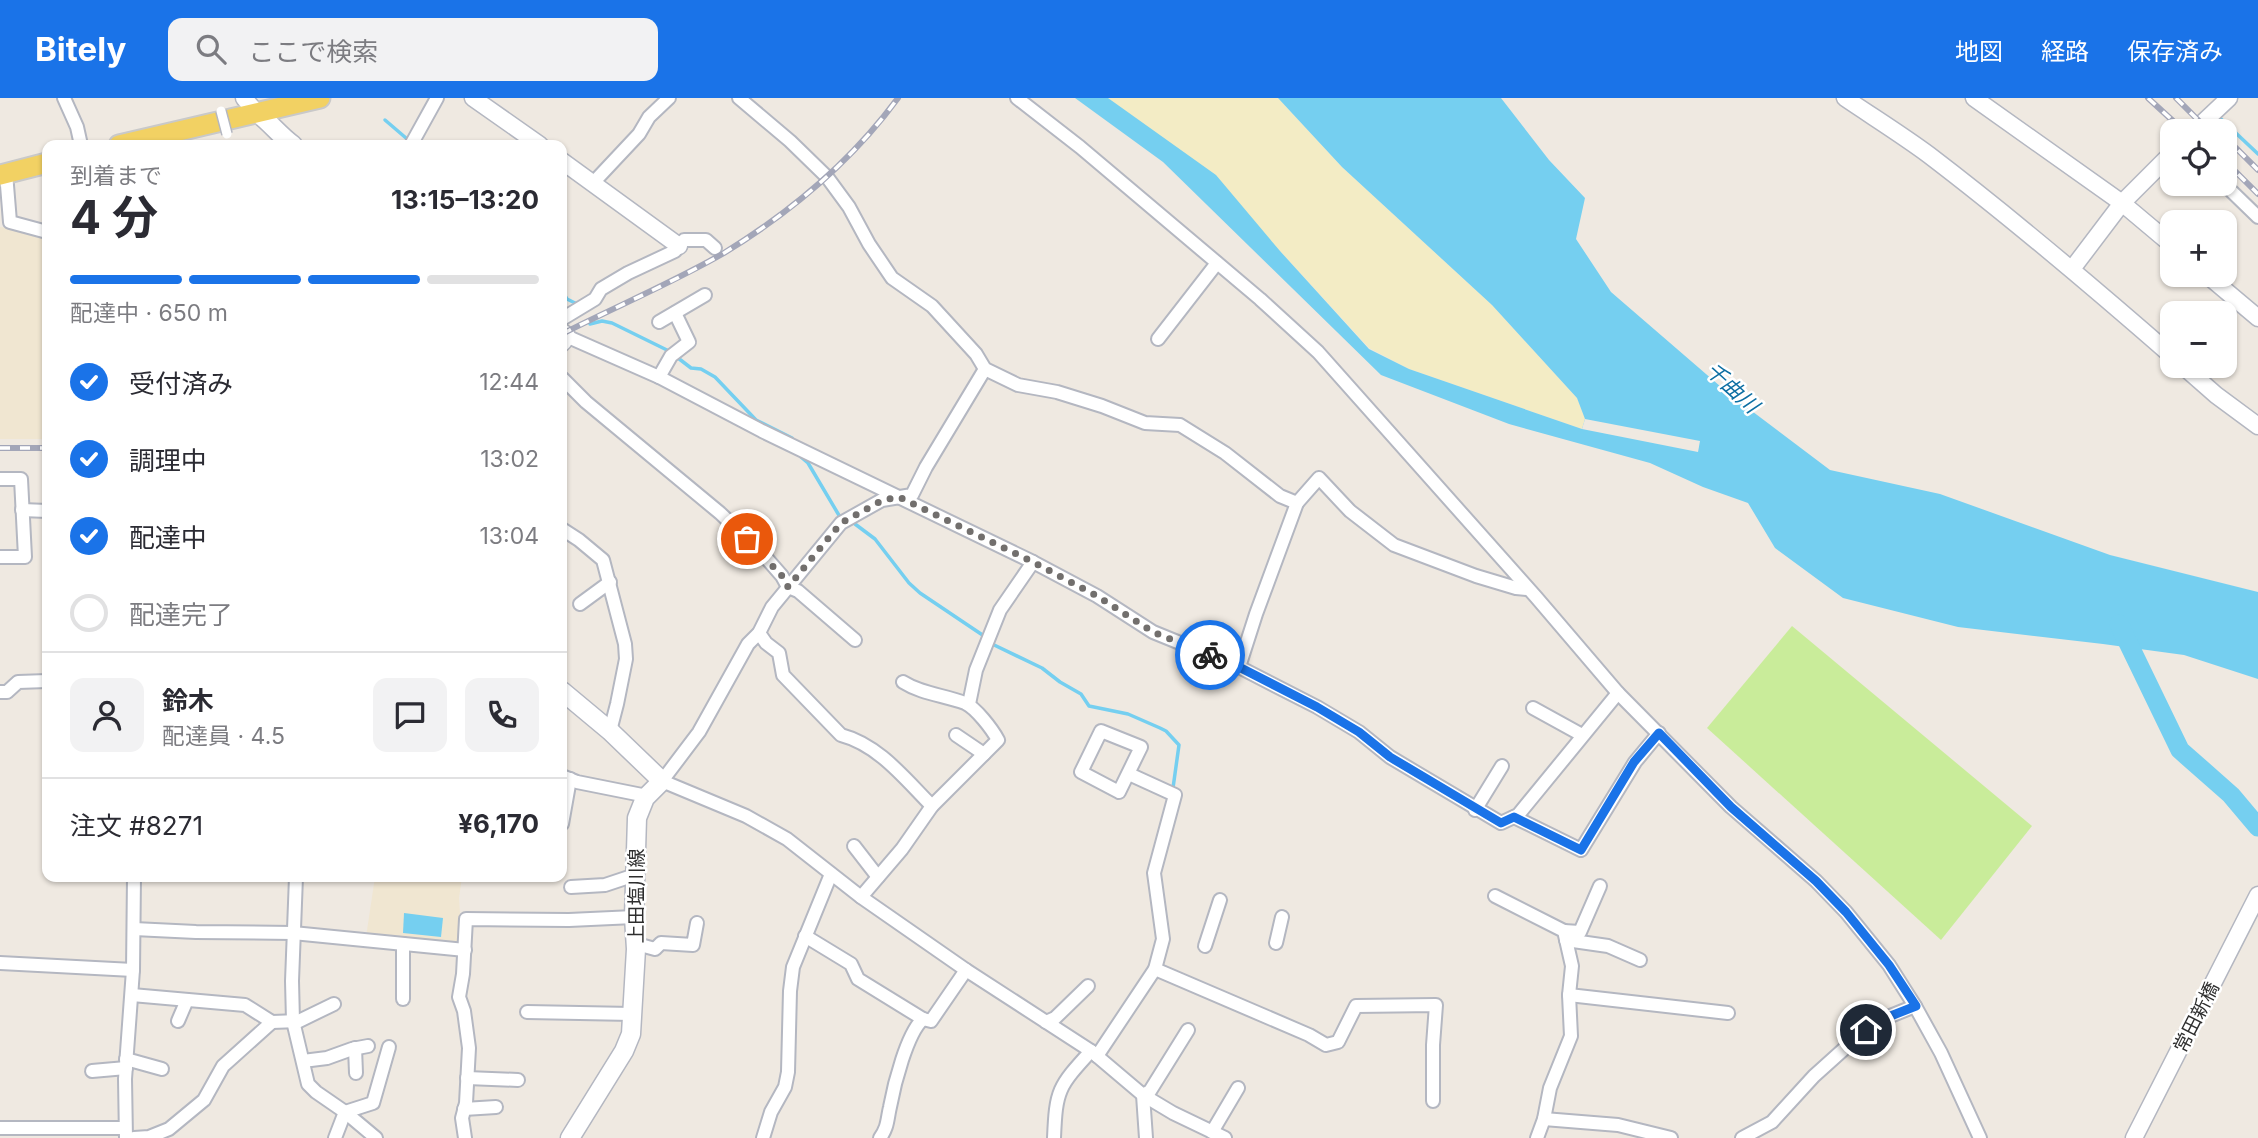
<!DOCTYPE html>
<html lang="ja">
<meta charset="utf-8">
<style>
:root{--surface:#fff;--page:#f2f2f3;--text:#2b2b33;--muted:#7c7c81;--line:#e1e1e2;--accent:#1a73e8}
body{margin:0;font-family:Inter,"Noto Sans JP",sans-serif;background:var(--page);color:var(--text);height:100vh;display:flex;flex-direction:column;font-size:26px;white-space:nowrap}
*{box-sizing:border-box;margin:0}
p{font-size:23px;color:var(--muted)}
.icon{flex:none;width:38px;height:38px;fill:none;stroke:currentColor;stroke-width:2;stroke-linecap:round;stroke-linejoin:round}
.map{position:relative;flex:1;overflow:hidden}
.panel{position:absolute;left:42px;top:42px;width:525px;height:742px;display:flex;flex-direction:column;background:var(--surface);border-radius:14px;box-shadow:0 2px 5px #0004}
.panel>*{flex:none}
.controls{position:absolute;left:2160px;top:21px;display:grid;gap:14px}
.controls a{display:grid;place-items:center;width:77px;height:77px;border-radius:14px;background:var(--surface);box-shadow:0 2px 5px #0004;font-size:35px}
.pin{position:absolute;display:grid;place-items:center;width:60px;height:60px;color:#fff;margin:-30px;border:4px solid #fff;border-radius:50%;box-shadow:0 2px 7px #0007}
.courier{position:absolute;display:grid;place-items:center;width:70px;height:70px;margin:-35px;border:5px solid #1a73e8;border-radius:50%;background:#fff;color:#222;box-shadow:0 2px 9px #0007}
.headline em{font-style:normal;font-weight:700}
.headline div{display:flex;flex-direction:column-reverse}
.headline{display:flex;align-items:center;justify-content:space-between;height:119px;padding:0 28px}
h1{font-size:46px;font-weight:700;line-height:52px}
.bar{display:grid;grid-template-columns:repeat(4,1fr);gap:10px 7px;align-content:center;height:84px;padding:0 28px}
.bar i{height:9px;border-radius:5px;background:var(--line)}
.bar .current{background:var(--accent)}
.bar p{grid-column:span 4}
.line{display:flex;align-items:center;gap:18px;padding:0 28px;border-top:2px solid var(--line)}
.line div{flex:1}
.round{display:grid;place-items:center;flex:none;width:74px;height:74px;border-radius:14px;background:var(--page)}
ol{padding:0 28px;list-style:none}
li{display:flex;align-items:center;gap:21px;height:77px}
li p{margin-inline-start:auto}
li .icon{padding:7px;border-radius:50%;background:var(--accent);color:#fff;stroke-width:4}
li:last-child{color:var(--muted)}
li i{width:38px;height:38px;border:4px solid var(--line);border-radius:50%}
header{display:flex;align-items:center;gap:42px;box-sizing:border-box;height:98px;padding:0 35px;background:var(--accent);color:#fff}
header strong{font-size:33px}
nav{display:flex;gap:38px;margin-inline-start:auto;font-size:24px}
.search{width:490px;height:63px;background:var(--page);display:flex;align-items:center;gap:18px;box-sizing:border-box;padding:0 24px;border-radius:14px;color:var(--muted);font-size:26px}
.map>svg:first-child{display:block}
.education{fill:#f0e6d1}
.sand{fill:#f3ecc5}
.pitch{fill:#c9ec9a}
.water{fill:#75cff0}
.pier{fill:#efe9e1}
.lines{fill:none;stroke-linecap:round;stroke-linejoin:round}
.stream{stroke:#75cff0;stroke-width:3.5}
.river{stroke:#75cff0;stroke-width:19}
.minor-casing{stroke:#b4b7c1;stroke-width:16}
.tertiary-casing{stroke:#b4b7c1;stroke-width:19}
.secondary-casing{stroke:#b4b7c1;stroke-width:21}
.primary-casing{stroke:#c9c9c9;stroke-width:23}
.minor{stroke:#fff;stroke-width:12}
.tertiary{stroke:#fff;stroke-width:16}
.secondary{stroke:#fff;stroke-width:18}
.primary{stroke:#f2d163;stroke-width:19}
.rail-casing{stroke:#a3a6b8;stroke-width:6}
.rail{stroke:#fff;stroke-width:3.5;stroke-dasharray:10;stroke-linecap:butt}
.pedestrian-bridge-casing{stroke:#b4b7c1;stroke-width:12;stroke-linecap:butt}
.pedestrian-bridge{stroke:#fff;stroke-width:9}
.done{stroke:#726f6d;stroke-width:7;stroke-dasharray:0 12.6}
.route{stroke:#1a73e8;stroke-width:9}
.labels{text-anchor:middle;stroke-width:5;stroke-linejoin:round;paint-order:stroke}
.street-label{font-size:19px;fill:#2e2e2e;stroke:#fff}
.water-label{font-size:21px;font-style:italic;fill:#0d6fa3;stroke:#fff}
</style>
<header>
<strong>Bitely</strong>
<div class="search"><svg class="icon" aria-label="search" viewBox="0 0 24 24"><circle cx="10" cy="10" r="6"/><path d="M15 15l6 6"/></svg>ここで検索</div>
<nav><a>地図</a><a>経路</a><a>保存済み</a></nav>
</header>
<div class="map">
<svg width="2258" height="1040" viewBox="0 0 2258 1040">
<rect width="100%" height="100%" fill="#efe9e1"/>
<g class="education">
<path d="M0 129 47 137V341H0Z"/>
<path d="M375 779H462L459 800 462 847 366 839Z"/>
</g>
<path class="sand" d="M1108 0H1278L1342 69 1492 207 1577 300 1585 321 1582 331 1409 271 1369 250 1280 153 1141 25Z"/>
<path class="pitch" d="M1792 528 2032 728 1941 842 1707 630Z"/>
<g class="water">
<path d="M1075 0H1108L1216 77 1280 153 1369 251 1409 271 1582 331 1585 321 1577 300 1492 207 1342 69 1278 0H1501L1549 62 1585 100 1576 141 1611 194 1728 295 1830 372 1940 396 2110 457 2258 494V581L2184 557 2103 546 1958 529 1843 500 1775 450 1748 405 1703 389 1650 365 1509 326 1381 277 1163 64Z"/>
<path d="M404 815 443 820 441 839 403 835Z"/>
</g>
<path class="pier" d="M1585 321 1700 343 1698 354 1582 331Z"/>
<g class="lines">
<g class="stream">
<path d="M2221 21 2258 56"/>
<path d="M385 22 406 40"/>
<path d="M562 193 567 201 577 206"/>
<path d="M590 226 602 223 612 225 671 254"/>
<path d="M678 260 691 270 701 271 715 279 756 322 792 340"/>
<path d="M801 359 808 365 840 419"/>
<path d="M855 426 875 441 909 485 920 495 984 538"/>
<path d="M990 545 1042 570 1060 584 1081 596 1089 608 1128 616 1160 630 1166 633 1179 647 1173 690"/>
</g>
<path class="river" d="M2119 526 2180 652 2231 697 2258 729"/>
<defs>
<g id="minor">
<path d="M64 0 77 29 81 47"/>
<path d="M739 0 790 43 827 79 849 109 869 146 892 180 932 208 976 256 985 271 1018 287 1057 294 1102 308 1145 325 1180 327 1225 355 1280 398 1297 405 1319 380 1350 413 1394 447 1476 478 1516 490 1527 491"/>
<path d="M1017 0 1080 49 1260 201 1318 254 1536 499 1618 595 1731 709 1816 783 1846 814 1889 867 1915 908 1941 955 1980 1040"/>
<path d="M411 47 437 0"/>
<path d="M6 75 10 124 47 134"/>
<path d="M593 85 639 36 649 19 669 0"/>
<path d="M2224 86 2258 119"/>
<path d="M562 221 595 201 601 191 628 175 675 153 684 142H706L715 150"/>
<path d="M659 224 705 197"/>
<path d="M566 238 659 279 762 333 1033 464 1097 498 1153 534 1239 569 1317 609 1359 634 1390 659 1501 725 1518 717 1618 595"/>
<path d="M1158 241 1217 165"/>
<path d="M985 271 926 369 912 397 882 402 841 425 772 509 759 535 748 546 699 634 662 683 746 718 787 741 861 799 966 872 1091 953 1143 997 1173 1015 1225 1040"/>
<path d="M659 279 671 258 689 244 675 215"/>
<path d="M562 280 586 304 720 415 761 454 782 478 788 489 798 493 855 542"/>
<path d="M0 381H21L25 459H0"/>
<path d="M22 412 47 413"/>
<path d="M562 431 579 442 603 462 625 546 626 561 617 606 610 633"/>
<path d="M580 506 610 484"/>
<path d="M759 535 766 545 779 555 783 577 841 637C879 647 905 681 932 708"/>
<path d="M1239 569 1256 516 1297 405"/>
<path d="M0 594H7L18 584 47 583"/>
<path d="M969 606 976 572 1000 512 1033 464"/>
<path d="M1533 610 1582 637"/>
<path d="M1101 633 1141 649 1119 694 1081 674Z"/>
<path d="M956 637 984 656"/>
<path d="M562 678 577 684 647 698"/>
<path d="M1475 712 1502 668"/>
<path d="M1514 719 1581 752 1635 664 1659 635"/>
<path d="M562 726 570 681"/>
<path d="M854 748 878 779"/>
<path d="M296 779 292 883 293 923 308 986 316 994 345 1014 335 1040"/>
<path d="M571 789 605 787 635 777"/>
<path d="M1495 798 1564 833 1572 868 1569 897 1571 938 1550 990 1544 1021 1537 1040"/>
<path d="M861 799 902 751 932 708 998 642C992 631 976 610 965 605 944 597 922 596 903 584"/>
<path d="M134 831 196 834 293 835 465 852"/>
<path d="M1564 833 1580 834 1600 788"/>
<path d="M805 838 851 866 858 881 923 921 931 923 966 872"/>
<path d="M1566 842 1608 848 1640 862"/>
<path d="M1276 845 1282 819"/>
<path d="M1205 848 1220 802"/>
<path d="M636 851 644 848 655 851 661 845 693 847 697 825"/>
<path d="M0 865 133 872"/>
<path d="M1155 871 1309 937 1326 947 1338 944 1356 908 1436 907 1433 947V1003"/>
<path d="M132 897 245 907 272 924 299 923 334 906"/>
<path d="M1569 897 1728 915"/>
<path d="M403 901V846"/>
<path d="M527 914 632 916"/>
<path d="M178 923 187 902"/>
<path d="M1046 924 1055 920 1088 888"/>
<path d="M355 950 356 975"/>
<path d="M1097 958 1155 871 1163 841 1154 775 1175 697 1129 676"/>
<path d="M126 961 162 971"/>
<path d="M303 963 327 960 352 951 368 948"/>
<path d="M92 973 126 970"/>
<path d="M467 980 518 982"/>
<path d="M464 1011 496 1009"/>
<path d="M345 1014 373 1005 389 949"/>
<path d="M345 1014 376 1040"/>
<path d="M1544 1021 1618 1027 1671 1040"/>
<path d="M0 1030H125"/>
<path d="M1212 1034 1238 990"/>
<path d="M126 1040 125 981 133 872 134 779"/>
<path d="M134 1040 149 1039 169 1031 204 1002 223 968 272 924"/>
<path d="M465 1040 462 1020 466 1005 469 950 464 913 459 899 463 876 466 821 569 822 634 819"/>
<path d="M763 1040 771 1014 785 989 788 974 790 893 793 869 831 776"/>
<path d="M880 1040C888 1029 887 1022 890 1009 894 987 907 935 923 921"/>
<path d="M1054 1040C1056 992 1058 989 1091 953"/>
<path d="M1146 1040 1143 997 1150 993 1188 932"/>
<path d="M1742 1040 1772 1024 1814 978 1854 942 1878 923 1915 908"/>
</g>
<g id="tertiary">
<path d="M244 0 256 14"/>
<path d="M473 0 540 47"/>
<path d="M1845 0C1873 19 1902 37 1929 57 2013 121 2093 189 2172 258"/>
<path d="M1974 0 2122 105 2172 147"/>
<path d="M2194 33 2229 0"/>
<path d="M562 63 679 148"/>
<path d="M2072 171 2122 105 2172 55"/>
<path d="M2207 177 2258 220"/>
<path d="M2183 268 2216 297 2258 328"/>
<path d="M2134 1040 2258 797"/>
</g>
<g id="secondary">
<path d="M256 14C270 24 279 37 293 47"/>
<path d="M562 235 566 238 562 244"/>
<path d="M562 593 610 633 662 683 645 700 637 720 634 819 636 851 631 936 624 953 570 1040"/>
</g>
<g id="primary">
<path d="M119 47 320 0"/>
<path d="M0 77 47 65"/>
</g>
</defs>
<use href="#minor" class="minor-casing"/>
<use href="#tertiary" class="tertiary-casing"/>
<use href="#secondary" class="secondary-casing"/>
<use href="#primary" class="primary-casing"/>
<use href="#minor" class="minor"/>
<use href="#tertiary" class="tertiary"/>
<use href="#secondary" class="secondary"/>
<use href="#primary" class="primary"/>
<defs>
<g id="rail">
<path d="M2148 0 2184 33"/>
<path d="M2176 0 2209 33"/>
<path d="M2224 38 2258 72"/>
<path d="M2224 62 2258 96"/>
<path d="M562 236C615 209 672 185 724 155 791 114 851 64 898 0"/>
<path d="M0 350H47"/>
</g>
</defs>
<use href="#rail" class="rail-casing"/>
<use href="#rail" class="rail"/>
<defs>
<path id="pedestrian-bridge" d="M221 13 227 36"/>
</defs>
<use href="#pedestrian-bridge" class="pedestrian-bridge-casing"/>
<use href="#pedestrian-bridge" class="pedestrian-bridge"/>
</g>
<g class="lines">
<path class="done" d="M747 441 782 478 788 489 841 425 883 402 899 399 1033 464 1097 498 1153 534 1210 557"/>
<path class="route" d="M1210 557 1239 569 1317 609 1359 634 1390 659 1501 725 1514 719 1581 752 1634 664 1659 635 1731 709 1816 783 1846 814 1889 867 1916 908 1878 923 1866 932"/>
</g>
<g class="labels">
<g class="street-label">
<text transform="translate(636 798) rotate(-90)" y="7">上田塩川線</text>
<text transform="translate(2196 919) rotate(-63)" y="7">常田新橋</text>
</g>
<g class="water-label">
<text transform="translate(1732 290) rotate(42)" y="7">千曲川</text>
</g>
</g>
</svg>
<div class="controls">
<a><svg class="icon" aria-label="locate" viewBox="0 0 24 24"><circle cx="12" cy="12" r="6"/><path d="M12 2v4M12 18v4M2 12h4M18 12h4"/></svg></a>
<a>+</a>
<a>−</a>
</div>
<div class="pin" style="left:747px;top:441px;background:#ea580c"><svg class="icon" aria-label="bag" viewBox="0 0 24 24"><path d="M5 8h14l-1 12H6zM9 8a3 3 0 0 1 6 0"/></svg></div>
<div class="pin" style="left:1866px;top:932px;background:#1f2937"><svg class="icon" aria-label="home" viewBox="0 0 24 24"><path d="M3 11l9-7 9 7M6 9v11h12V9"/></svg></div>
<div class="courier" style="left:1210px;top:557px"><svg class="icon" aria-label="bike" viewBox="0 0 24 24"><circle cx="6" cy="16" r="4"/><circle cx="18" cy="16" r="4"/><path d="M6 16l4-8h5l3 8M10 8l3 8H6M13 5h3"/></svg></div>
<section class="panel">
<div class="headline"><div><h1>4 分</h1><p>到着まで</p></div><em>13:15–13:20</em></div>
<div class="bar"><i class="current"></i><i class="current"></i><i class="current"></i><i></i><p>配達中 · 650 m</p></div>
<ol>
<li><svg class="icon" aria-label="check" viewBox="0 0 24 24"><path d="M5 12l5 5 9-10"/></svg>受付済み<p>12:44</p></li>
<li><svg class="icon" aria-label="check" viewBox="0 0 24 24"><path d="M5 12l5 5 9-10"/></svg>調理中<p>13:02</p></li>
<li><svg class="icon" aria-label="check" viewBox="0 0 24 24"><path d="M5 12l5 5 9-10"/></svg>配達中<p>13:04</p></li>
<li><i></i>配達完了</li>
</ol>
<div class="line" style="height:126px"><a class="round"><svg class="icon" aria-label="person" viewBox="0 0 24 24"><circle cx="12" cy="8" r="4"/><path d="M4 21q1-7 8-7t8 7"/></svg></a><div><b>鈴木</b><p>配達員 · 4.5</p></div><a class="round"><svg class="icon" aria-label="chat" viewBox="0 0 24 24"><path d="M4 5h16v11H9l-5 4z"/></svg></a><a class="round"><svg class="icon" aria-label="phone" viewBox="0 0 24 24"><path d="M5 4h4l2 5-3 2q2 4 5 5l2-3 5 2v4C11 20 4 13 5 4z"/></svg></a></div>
<div class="line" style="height:91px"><div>注文 #8271</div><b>¥6,170</b></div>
</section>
</div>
